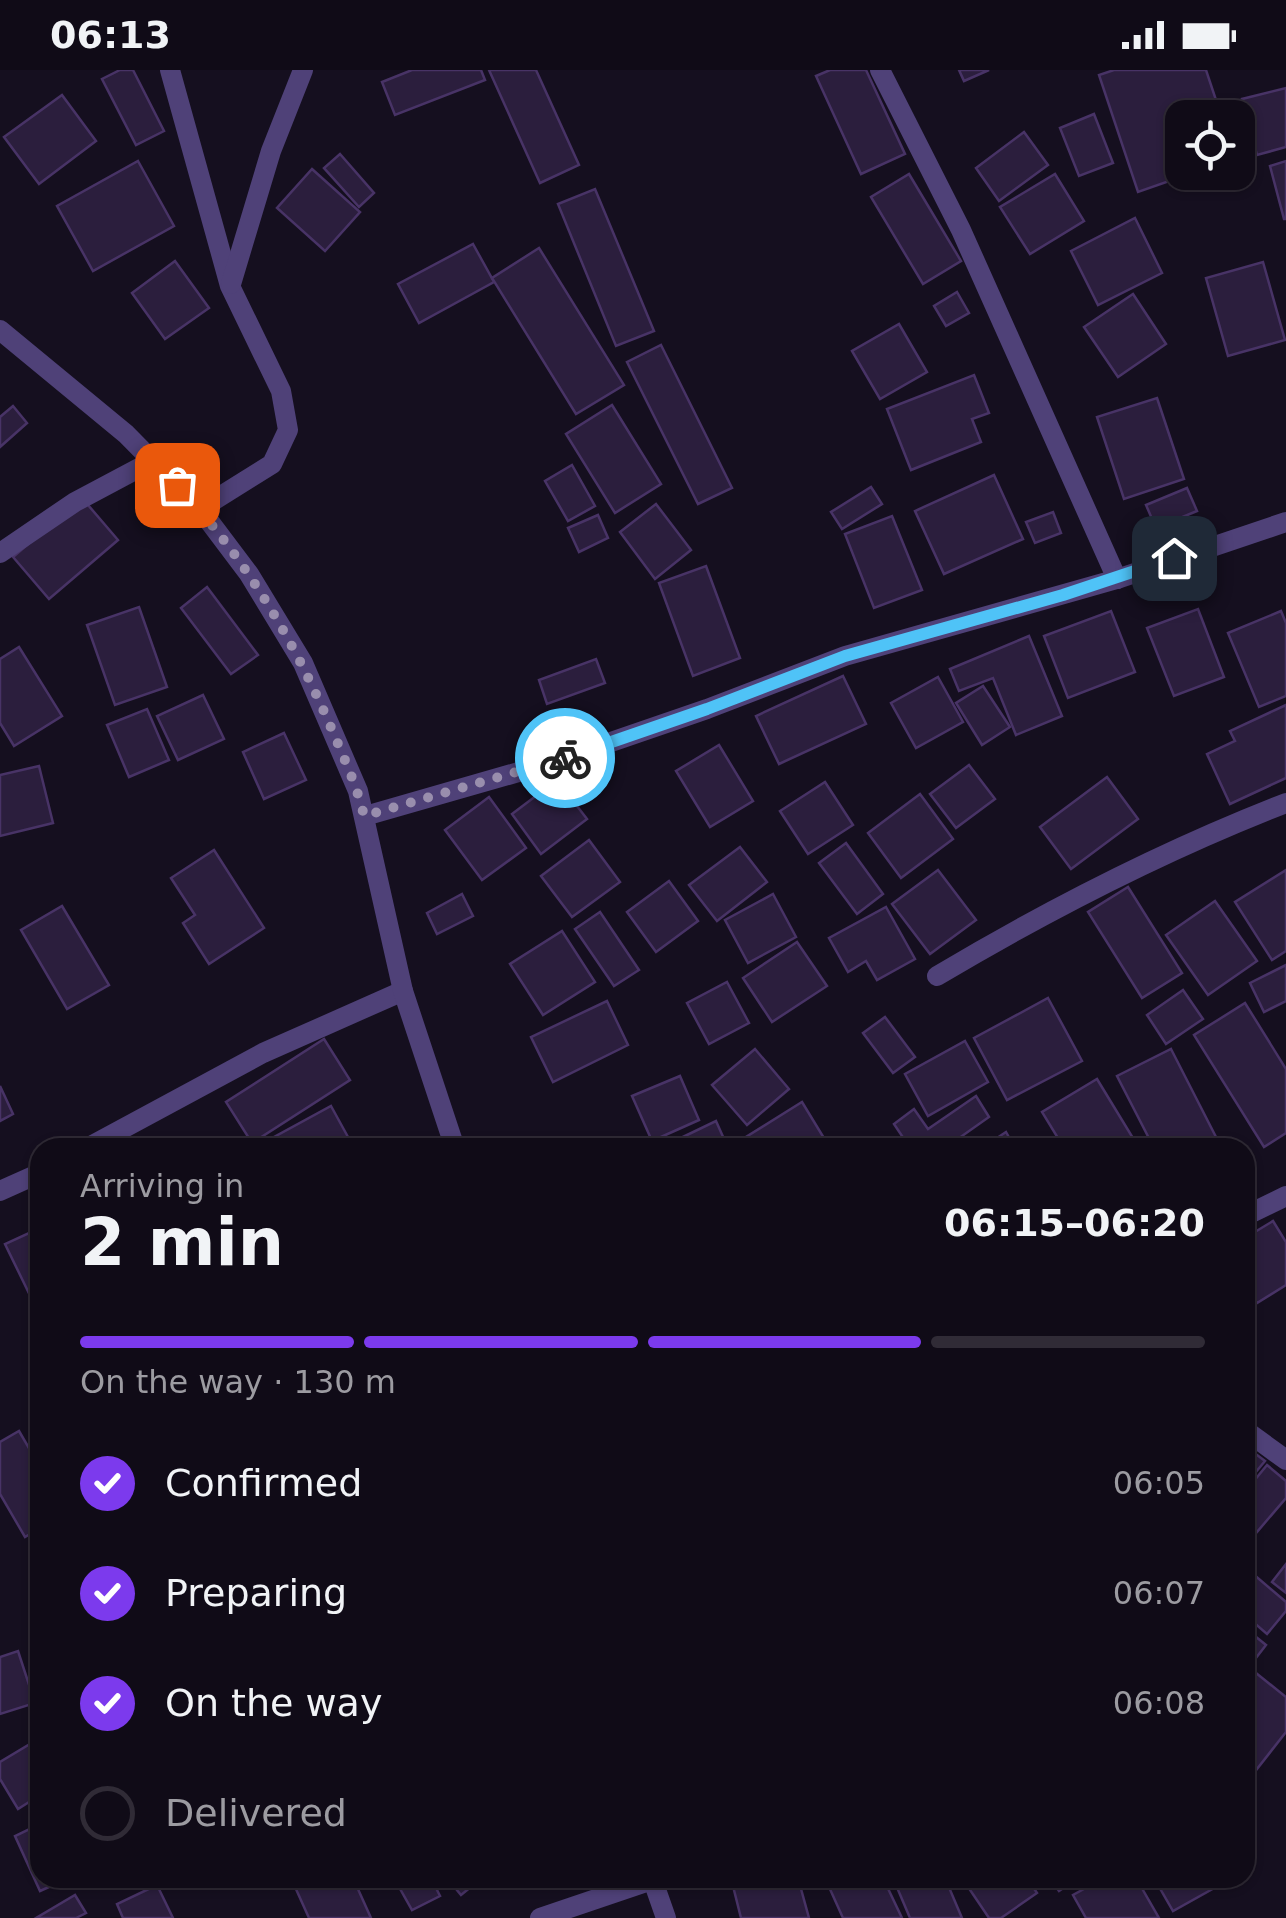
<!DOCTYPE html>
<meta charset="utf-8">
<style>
:root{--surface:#100b17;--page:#1e1924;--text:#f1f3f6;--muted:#9c9ba1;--line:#302b36;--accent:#7c3aed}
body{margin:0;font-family:"DejaVu Sans",sans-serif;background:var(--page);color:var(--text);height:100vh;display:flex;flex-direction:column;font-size:38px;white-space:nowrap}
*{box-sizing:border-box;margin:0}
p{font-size:32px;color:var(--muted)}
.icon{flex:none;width:55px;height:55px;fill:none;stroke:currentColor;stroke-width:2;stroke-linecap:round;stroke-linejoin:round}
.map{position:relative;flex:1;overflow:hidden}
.side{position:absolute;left:30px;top:1068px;width:1225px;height:750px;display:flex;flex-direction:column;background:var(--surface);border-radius:30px;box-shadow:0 2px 8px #0004,0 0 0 2px var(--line)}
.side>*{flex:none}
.tools{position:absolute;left:1165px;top:30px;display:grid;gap:20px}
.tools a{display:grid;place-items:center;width:90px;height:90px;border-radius:20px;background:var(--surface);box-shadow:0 2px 8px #0004,0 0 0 2px var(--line);font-size:50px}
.pin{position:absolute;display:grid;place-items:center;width:85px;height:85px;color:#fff;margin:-42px;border-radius:20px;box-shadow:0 5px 15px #0006}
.courier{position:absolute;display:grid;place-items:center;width:100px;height:100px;margin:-50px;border:8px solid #4fc3f7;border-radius:50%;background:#fff;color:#222;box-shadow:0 2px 12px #0007}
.headline em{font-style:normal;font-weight:700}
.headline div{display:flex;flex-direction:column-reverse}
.headline{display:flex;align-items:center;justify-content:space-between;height:170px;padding:0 50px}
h1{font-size:65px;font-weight:700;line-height:75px}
.bar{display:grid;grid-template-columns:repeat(4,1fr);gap:15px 10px;align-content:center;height:120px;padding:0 50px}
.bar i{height:12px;border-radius:8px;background:var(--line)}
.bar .selected{background:var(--accent)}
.bar p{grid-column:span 4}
ol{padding:0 50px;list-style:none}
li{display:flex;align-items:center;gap:30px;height:110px}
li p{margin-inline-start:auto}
li .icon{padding:10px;border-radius:50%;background:var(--accent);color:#fff;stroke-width:4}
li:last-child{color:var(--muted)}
li i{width:55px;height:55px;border:5px solid var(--line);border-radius:50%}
.status{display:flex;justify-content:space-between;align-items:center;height:70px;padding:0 50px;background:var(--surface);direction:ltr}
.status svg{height:28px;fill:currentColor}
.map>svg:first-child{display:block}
.building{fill:#2b1e3d;stroke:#483366;stroke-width:2.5}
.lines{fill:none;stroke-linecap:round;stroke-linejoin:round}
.minor{stroke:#4f4178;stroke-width:20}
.tertiary{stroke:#4f4178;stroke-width:20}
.done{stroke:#998ead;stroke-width:10;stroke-dasharray:0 18}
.route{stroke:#4fc3f7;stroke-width:12}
</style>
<div class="status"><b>06:13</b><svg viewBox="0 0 49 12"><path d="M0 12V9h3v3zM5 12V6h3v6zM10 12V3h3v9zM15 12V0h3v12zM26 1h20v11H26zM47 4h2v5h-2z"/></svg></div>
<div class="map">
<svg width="1286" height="1848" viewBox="0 0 1286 1848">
<rect width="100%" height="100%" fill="#150f1f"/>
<g class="building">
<path d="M120 0H133L164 61 136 75 102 9Z"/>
<path d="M412 0H481L485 10 395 45 382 12Z"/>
<path d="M489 0H536L579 95 540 113Z"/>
<path d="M830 0H866L905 84 861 104 816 6Z"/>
<path d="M959 0H989L964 11Z"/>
<path d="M1114 0H1206L1222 48H1182V102H1195L1138 122 1099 5Z"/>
<path d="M1286 18V77L1257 85 1242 29Z"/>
<path d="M62 25 96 71 39 114 4 67Z"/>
<path d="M1094 44 1113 93 1079 106 1060 58Z"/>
<path d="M1024 62 1048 95 999 131 976 98Z"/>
<path d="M340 84 374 123 359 137 324 98Z"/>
<path d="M138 91 174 156 93 201 57 136Z"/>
<path d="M1286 91V149H1284L1270 96Z"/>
<path d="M312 99 360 142 325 181 277 138Z"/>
<path d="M909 104 961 191 923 214 871 127Z"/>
<path d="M1055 104 1084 151 1030 184 1000 137Z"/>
<path d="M595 119 654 261 616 276 558 134Z"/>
<path d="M1135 148 1162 203 1098 235 1071 181Z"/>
<path d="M473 174 494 212 419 253 398 214Z"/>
<path d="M539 178 624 315 576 344 492 208Z"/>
<path d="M175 191 209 238 165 269 132 223Z"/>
<path d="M1263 192 1285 270 1228 286 1206 208Z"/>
<path d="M957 222 969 243 946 256 934 236Z"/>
<path d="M1133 224 1166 274 1118 307 1084 257Z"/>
<path d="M899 254 927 302 880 329 852 281Z"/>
<path d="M661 275 732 418 698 434 627 292Z"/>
<path d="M974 305 989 343 972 349 981 372 911 400 887 339Z"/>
<path d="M1157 328 1184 409 1124 429 1097 347Z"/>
<path d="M612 335 661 414 615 443 566 364Z"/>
<path d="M13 336 27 353 0 377V347Z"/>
<path d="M572 395 595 436 568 451 545 411Z"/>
<path d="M994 405 1023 469 944 504 915 441Z"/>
<path d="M871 417 882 434 842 459 831 442Z"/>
<path d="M1187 418 1197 441 1156 458 1146 435Z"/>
<path d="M82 428 118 470 49 529 13 487Z"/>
<path d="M656 434 691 480 655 509 620 462Z"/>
<path d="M1053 442 1061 463 1035 473 1026 452Z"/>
<path d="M598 445 608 468 579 482 568 458Z"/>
<path d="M892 446 922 520 874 538 845 464Z"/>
<path d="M706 496 740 588 693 606 659 513Z"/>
<path d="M207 517 258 585 231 604 181 538Z"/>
<path d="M139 537 167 617 115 635 87 555Z"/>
<path d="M1198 539 1224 607 1174 626 1147 558Z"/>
<path d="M1111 541 1135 602 1068 628 1044 566Z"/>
<path d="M1281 541 1286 553V626L1259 637 1228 563Z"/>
<path d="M1029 566 1062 646 1016 665 993 608 959 621 950 599Z"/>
<path d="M19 577 62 646 14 676 0 653V589Z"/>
<path d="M596 589 605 613 547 634 539 610Z"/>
<path d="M843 606 866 654 779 694 756 646Z"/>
<path d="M938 607 963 652 916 678 891 633Z"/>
<path d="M983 616 1010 657 982 675 956 633Z"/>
<path d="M203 625 224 669 178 690 157 646Z"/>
<path d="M1286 635V708L1230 734 1207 684 1235 671 1230 661Z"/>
<path d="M147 639 169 690 129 707 107 655Z"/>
<path d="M284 663 306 710 264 729 243 682Z"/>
<path d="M719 675 753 731 710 757 676 701Z"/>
<path d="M969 695 995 729 956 758 930 724Z"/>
<path d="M39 696 53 753 0 766V705Z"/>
<path d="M1107 707 1138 749 1071 799 1040 757Z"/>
<path d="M557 710 587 749 541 784 512 744Z"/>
<path d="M825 712 853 755 808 784 780 741Z"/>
<path d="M920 724 953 769 901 808 868 763Z"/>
<path d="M489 727 526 778 482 810 445 760Z"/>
<path d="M589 770 620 812 572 847 541 806Z"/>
<path d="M846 773 883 824 857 844 819 793Z"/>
<path d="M740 777 767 812 717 851 689 815Z"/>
<path d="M214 780 264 858 209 894 183 853 195 845 171 808Z"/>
<path d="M938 800 976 850 930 884 892 834Z"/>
<path d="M1286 800V881L1272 890 1235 832Z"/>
<path d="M669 811 698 851 656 882 627 842Z"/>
<path d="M1128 817 1182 903 1142 928 1088 842Z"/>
<path d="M462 824 473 846 437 864 427 843Z"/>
<path d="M773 824 796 867 748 893 725 850Z"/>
<path d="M1215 831 1257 891 1208 925 1166 865Z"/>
<path d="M62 836 109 915 67 939 21 860Z"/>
<path d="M886 837 915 889 877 910 866 891 848 902 829 868Z"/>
<path d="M600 842 639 900 614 916 575 859Z"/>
<path d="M562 861 595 912 543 945 510 894Z"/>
<path d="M797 872 827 916 772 952 743 908Z"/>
<path d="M1286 895V931L1264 942 1250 913Z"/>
<path d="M727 912 749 953 709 974 687 933Z"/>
<path d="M1183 920 1203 949 1166 974 1147 945Z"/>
<path d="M1048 928 1082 991 1007 1030 974 968Z"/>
<path d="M607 931 628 975 553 1012 531 967Z"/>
<path d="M1245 933 1286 999V1063L1264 1077 1194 965Z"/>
<path d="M885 947 915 987 893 1003 863 963Z"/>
<path d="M324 969 350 1010 252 1073 226 1032Z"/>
<path d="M965 971 988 1012 928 1046 905 1004Z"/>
<path d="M755 979 789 1019 747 1055 712 1015Z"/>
<path d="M1171 979 1217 1069 1201 1078H1154L1117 1006Z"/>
<path d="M680 1006 699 1050 652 1071 632 1026Z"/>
<path d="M1097 1009 1139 1078H1064L1042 1042Z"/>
<path d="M0 1016 13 1044 0 1051Z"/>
<path d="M976 1026 989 1047 945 1078H910L894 1054 914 1039 928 1059Z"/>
<path d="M802 1032 830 1078H753L746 1067Z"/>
<path d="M331 1036 354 1078H254Z"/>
<path d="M716 1051 728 1078H660Z"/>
<path d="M1006 1062 1015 1078H982Z"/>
<path d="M1273 1151 1286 1172V1215L1257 1233 1245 1214V1168Z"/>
<path d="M40 1158V1246L5 1174Z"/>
<path d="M19 1361 40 1397V1458L25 1467 0 1424V1372Z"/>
<path d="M1245 1376 1265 1391 1255 1403 1245 1395Z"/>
<path d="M1267 1395 1286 1411V1428L1245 1476V1422Z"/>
<path d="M1286 1494V1523L1272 1512Z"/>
<path d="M1245 1497 1286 1532V1541L1267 1564 1245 1545Z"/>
<path d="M1245 1558 1266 1575 1245 1602Z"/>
<path d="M18 1581 35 1633 0 1644V1587Z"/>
<path d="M1256 1603 1286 1627V1662L1246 1713 1245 1617Z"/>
<path d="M40 1668V1725L18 1739 0 1709V1692Z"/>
<path d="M40 1754V1808H69L40 1821 15 1766Z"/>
<path d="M291 1808H353L371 1848H309Z"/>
<path d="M394 1808H431L440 1826 412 1840Z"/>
<path d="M447 1808H482L461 1825Z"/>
<path d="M731 1808H798L809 1848H741Z"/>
<path d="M825 1808H883L902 1848H843Z"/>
<path d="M893 1808H945L962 1848H910Z"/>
<path d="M962 1808H1027L1037 1823 1001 1848H989Z"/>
<path d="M1050 1808H1078L1059 1821Z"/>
<path d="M1104 1808H1136L1159 1848H1086L1073 1825Z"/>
<path d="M1154 1808H1223L1225 1812 1173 1841Z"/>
<path d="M157 1815 173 1848H123L117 1834Z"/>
<path d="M75 1825 86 1843 76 1848H36Z"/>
</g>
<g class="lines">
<g class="minor">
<path d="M170 0 230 216 281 321 288 360 272 394 200 439"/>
<path d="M880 0 961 160 1117 509"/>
<path d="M231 214 271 81 303 0"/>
<path d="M0 483 75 432 154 390"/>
<path d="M365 746 550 693 707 639 845 586 1117 509 1286 452"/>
<path d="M937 906C1048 840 1165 780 1286 733"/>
<path d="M87 1078 263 983 403 921"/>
<path d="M0 1121 40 1103"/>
<path d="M1245 1146 1286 1126"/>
<path d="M1245 1360 1286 1390"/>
<path d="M540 1848 652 1810"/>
</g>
<g class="tertiary">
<path d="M0 260 126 364 200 439 249 504 303 593 358 721 403 921 455 1078"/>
<path d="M652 1808 666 1848"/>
</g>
</g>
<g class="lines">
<path class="done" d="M177 415C244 486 294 570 332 660 344 688 357 716 364 746L565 688"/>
<path class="route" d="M565 688 707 639 845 586 1063 525 1174 488"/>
</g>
</svg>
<div class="tools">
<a><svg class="icon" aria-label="locate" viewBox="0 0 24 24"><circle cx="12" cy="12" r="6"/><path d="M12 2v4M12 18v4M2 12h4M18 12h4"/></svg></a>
</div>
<div class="pin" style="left:177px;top:415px;background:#ea580c"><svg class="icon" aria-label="bag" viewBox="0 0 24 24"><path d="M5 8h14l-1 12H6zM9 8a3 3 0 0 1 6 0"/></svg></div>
<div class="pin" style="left:1174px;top:488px;background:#1f2937"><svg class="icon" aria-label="home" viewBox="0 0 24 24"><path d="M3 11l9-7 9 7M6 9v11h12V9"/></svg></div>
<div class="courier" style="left:565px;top:688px"><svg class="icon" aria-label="bike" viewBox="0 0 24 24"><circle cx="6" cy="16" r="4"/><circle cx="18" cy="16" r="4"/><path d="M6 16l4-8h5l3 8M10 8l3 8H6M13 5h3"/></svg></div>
<section class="side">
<div class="headline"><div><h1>2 min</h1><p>Arriving in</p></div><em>06:15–06:20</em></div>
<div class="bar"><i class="selected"></i><i class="selected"></i><i class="selected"></i><i></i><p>On the way · 130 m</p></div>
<ol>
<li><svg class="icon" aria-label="check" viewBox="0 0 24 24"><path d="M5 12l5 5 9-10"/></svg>Confirmed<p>06:05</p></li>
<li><svg class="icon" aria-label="check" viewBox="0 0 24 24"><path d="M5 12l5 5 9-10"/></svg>Preparing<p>06:07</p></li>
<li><svg class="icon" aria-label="check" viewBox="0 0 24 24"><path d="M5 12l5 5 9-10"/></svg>On the way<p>06:08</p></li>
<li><i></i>Delivered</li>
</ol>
</section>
</div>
